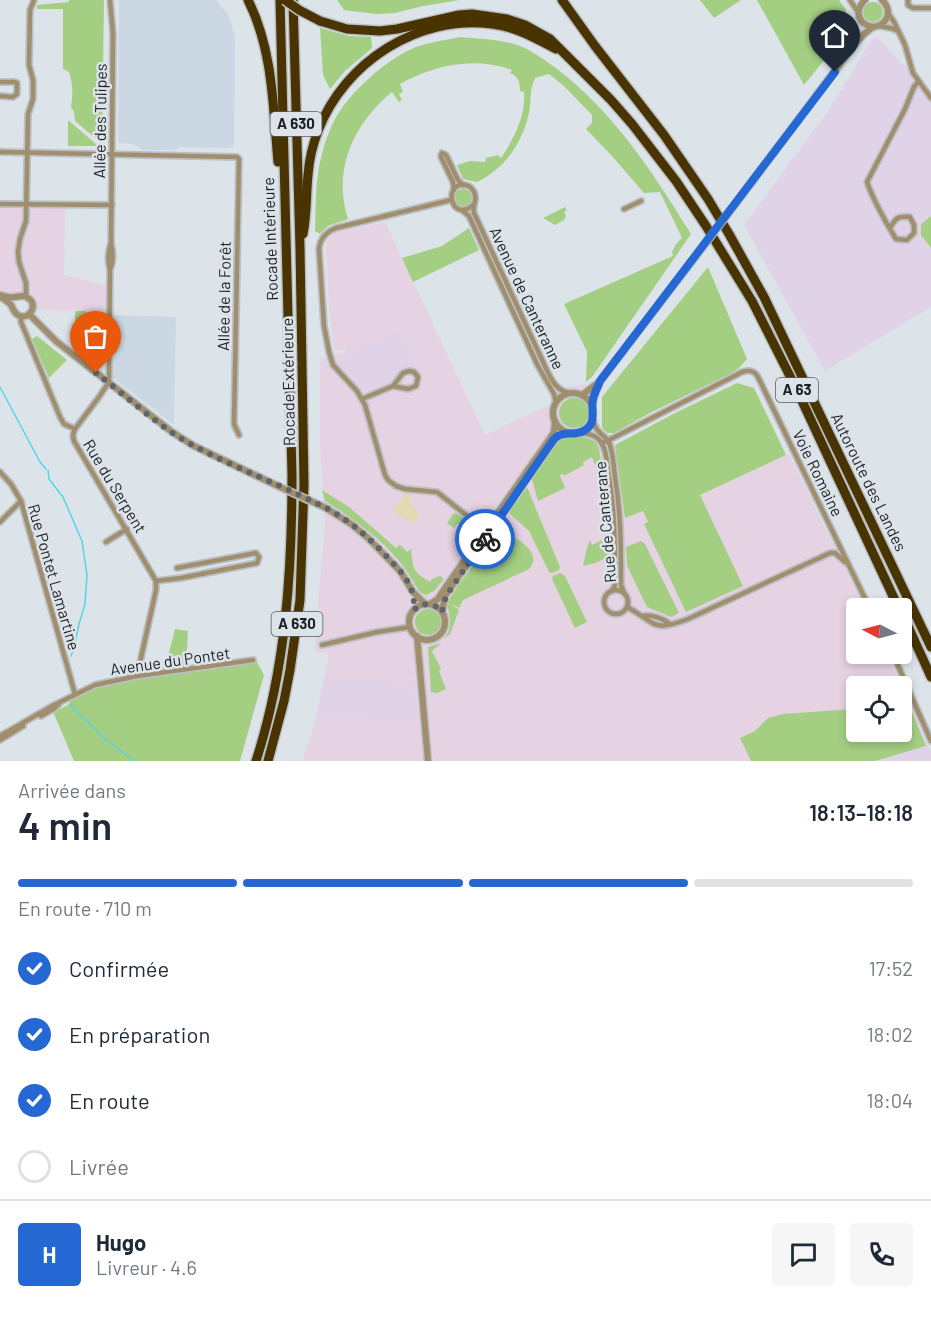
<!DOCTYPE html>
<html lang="fr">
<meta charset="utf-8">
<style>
:root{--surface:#fff;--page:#f6f6f7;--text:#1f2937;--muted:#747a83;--line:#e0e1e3;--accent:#2568d4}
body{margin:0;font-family:Barlow,sans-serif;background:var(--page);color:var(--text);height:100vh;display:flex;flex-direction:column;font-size:22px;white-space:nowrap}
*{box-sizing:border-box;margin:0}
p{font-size:20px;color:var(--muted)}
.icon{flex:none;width:33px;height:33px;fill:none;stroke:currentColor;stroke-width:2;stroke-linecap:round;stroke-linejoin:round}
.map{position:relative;height:761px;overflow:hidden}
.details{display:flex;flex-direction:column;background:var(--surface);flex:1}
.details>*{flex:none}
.needle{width:39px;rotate:276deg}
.fabs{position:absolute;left:846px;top:598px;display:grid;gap:12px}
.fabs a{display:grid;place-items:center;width:66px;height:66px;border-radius:6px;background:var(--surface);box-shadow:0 3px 9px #0003;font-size:30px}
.pin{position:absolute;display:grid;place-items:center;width:51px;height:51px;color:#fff;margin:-62px -26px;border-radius:50% 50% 50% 0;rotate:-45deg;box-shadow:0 0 6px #0007}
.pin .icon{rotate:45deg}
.courier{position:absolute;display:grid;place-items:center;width:60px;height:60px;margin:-30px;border:4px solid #2568d4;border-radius:50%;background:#fff;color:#222;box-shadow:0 2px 8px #0007}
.overview em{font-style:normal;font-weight:600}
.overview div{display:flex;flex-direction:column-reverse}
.overview{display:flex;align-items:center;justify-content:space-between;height:102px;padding:0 18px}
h1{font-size:39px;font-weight:600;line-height:45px}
.bar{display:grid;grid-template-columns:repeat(4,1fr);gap:9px 6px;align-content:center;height:72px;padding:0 18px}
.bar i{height:8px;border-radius:4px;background:var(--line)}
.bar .selected{background:var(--accent)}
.bar p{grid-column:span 4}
.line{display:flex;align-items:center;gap:15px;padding:0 18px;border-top:2px solid var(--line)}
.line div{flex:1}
.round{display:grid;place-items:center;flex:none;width:63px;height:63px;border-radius:6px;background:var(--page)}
ol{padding:0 18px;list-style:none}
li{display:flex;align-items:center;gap:18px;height:66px}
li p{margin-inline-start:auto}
li .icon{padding:6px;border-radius:50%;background:var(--accent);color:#fff;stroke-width:4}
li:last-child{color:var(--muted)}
li i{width:33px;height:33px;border:3px solid var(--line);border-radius:50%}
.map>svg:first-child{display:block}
.commercial{fill:#e5d2e2;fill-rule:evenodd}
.industrial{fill:#e0d3e7}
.built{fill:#cbd8e4}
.green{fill:#a4cf83}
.sand{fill:#e3d9b4}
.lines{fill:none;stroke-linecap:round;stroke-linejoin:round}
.stream{stroke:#54d5e7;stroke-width:1.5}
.minor-casing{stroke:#bac1c6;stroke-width:8}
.tertiary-casing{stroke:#bac1c6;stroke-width:9}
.motorway-casing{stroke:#bac1c6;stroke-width:12}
.minor{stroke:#a18e6d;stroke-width:4.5}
.tertiary{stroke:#a18e6d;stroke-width:6}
.motorway{stroke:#493301;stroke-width:9}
.tertiary-bridge-casing{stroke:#bac1c6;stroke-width:9;stroke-linecap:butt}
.motorway-bridge-casing{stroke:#bac1c6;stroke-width:12;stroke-linecap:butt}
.tertiary-bridge{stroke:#a18e6d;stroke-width:6}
.motorway-bridge{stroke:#493301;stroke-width:9}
.done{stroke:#606569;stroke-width:6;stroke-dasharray:0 10.8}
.route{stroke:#2568d4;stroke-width:8}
.labels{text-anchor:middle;stroke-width:5;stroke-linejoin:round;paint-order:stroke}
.shield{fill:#dce4ea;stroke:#575b5f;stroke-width:1.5}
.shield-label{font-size:15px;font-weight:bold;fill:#1e2023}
.street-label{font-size:16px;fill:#1e2023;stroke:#dce4ea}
</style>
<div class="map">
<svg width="931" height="761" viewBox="0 0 931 761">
<rect width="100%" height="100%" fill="#dce4ea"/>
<g class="commercial">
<path d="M0 204H65L64 275 110 287V311L36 310 37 304 34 298 30 293 24 292 8 295 0 291Z"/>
<path d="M385 222 485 435 552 404 564 387 586 384 601 429 615 445 625 518 642 510 648 522 644 524 743 586 700 495 789 454 865 609H856V654H887L928 745 875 761H302L317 716 329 654 314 651 325 524 320 446V359L348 351 341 349 335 351 333 344 329 306 326 247 327 241 335 233ZM856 687H902V732H856Z"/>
</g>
<g class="industrial">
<path d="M876 36 902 64 911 69 931 98V307L825 371 744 225 825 115 849 78 869 43Z"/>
<path d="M402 332 415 366H406L400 370 396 377 389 383 366 393 357 381 339 362 351 358 349 351Z"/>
<path d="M324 679 413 683 415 720 316 716Z"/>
<path d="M928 745 931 752V761H875Z"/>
</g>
<g class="built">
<path d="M119 0H216L229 16 235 37 234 146 228 148 178 147 177 150H142L133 144 118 143Z"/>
<path d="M114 315 176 317 174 425 113 378Z"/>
</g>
<g class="green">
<path d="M69 0H104L102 141 101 143 75 121 74 112 71 107C73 94 73 85 69 72L63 69V9H37V5L69 2Z"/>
<path d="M337 0H460L423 6 395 13 376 14 344 10Z"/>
<path d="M700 0H741L714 18Z"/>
<path d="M757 0H839L846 10V33L804 85Z"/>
<circle cx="873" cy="12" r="10"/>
<path d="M320 28 348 36 371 37 372 48 345 71 330 89 323 75Z"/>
<path d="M460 37C479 39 501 39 520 46 535 52 552 65 566 76 619 120 655 176 691 234L592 377 586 382 587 352 564 304 673 256 672 252 676 244 682 238 660 192 644 193 611 155 586 129 592 123V115L564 86 549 74 535 78C530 89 531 95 530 106 526 138 506 169 477 182L463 179 457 165 470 161 485 162 486 158 498 155 501 158C514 139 526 115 524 92L520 91C520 83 519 77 510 73L512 70C474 56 434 65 400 84L403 92 399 94 402 100 399 102 392 92C354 123 332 170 348 219L328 226 320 234 315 231C316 210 315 188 319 167 322 152 327 134 335 119 350 92 386 59 416 47 430 42 446 40 460 37Z"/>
<path d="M68 120 97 145 96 146H68Z"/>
<circle cx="463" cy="198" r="9"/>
<path d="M565 207 567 210 564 212 566 216 564 220 555 225 543 218Z"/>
<path d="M931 216V248L921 235V224Z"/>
<path d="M469 228 479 250 413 282 402 258 442 246Z"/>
<path d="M708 267 747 359 738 369 732 373 650 413 614 433H607L602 428V397Z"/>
<path d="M75 311H86L87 337 75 338Z"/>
<path d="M37 336 67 360 49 378 32 339Z"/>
<path d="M737 383 754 388 786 455 700 495 743 586 686 612 644 524 648 522 643 511 625 518 615 445 675 413Z"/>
<circle cx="574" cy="413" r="15"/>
<path d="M563 437H583L595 441 599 449 607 497 592 457 583 462 584 465 564 476 563 474 560 475 565 488 538 501 532 479 558 441Z"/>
<path d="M527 487 560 567 559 570 552 573 549 572 529 531 509 513 511 509Z"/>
<path d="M322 490 349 507 396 548 400 545 407 552 411 549C413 569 412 571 430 582L432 579 440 576 444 579 434 591 426 595 421 593C413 583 408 571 399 561 379 537 352 518 325 501Z"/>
<path d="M454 513 458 514 477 529 476 534 472 541 460 538 453 541 456 537 461 535 456 531 460 524 458 523 454 528 447 523Z"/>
<path d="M511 536C523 541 542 556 529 569L463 600 459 608 451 604 459 610 450 634 444 639C452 628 451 619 447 606V605L450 604 447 603 459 584 489 545 495 541 496 538Z"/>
<path d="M610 536V556L595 563 583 566 587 548 590 540 592 545Z"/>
<path d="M641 541 645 544 679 613 671 617 647 607 627 566 626 547Z"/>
<path d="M560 573 565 576 587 622 575 628 552 579 553 576Z"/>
<circle cx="428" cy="622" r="13"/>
<path d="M175 629 188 631 186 665 165 668Z"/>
<path d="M441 643 432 651 441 669 439 671 446 689 437 693 431 692 428 650H430L428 649V647Z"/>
<path d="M256 660 264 675 240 761H74L54 714V712L68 705 75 694 95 685 137 676Z"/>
<path d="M902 688 926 746 875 761H751L740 738 755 731 768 718 783 714 854 709V719L856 721V732H902Z"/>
</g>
<path class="sand" d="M406 493 409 494 412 505 420 514 413 524 393 511Z"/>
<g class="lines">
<g class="stream">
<path d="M0 387 40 462 46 469"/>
<path d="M48 470 49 479 63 497 82 541 87 575 85 604 79 624 74 648 71 656"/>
<path d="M70 705 104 738 134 761"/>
</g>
<defs>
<g id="minor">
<path d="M110 0 113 33 111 243C113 252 114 261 110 269"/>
<path d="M850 0 858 12"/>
<path d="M908 0V5L913 8H931"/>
<path d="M888 13 894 22 905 45 913 73 931 98"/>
<path d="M879 26 891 28 898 31"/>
<path d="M0 82H14L17 83V94L13 97 0 96"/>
<path d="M0 152 237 157 239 159 234 424 239 435"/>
<path d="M454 190 453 182 441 157V155L442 153 446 155 458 180 463 185"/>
<path d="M451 200 336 228C326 232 320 238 319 249L324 326 329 352 333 365 357 391 365 405 385 475 388 480 396 486 405 489 437 492 485 530 486 532"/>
<path d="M0 204 112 205"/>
<path d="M473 205C451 224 442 181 466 185 470 186 474 190 475 195 477 201 472 206 474 213L544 364C550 377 555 391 570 393"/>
<path d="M624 209 641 201"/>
<path d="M462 210 469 216 538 366 554 394 556 403"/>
<path d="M890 228C896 218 897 216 910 217L914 225V233L907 240 896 239C885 221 874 202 867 182L905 109 914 87 918 82"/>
<path d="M26 296V283L19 262 18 252 20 239 26 221 28 114 33 99V80L29 65 30 10 34 0"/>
<path d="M21 316V322L60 417 64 424 75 429"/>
<path d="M409 371 414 372 418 377 416 386 408 389 393 386 403 373Z"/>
<path d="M362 399 393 386"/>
<path d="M593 419C596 436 606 433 610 445 613 455 614 467 615 477 621 513 621 549 621 585L624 593"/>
<path d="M75 429 73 435 74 441 156 581V590L137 676"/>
<path d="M75 429 99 397 109 382 110 269C107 260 108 252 111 243"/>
<path d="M578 433C587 433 598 435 602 444 607 452 607 463 608 472 615 509 615 547 615 585L612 591"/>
<path d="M601 442H605L742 372C749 370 754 370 758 377L870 609"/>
<path d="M0 472 11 484 21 501 75 694"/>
<path d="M0 522 21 501"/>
<path d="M106 542 127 529"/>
<path d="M156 581 181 578 257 563 259 557 256 553 177 568"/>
<circle cx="616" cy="602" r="12"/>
<path d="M627 607C657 623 651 633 688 619L830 553H835L845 562"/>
<path d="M643 616C651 614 664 619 670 624"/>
<path d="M322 645 377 632 410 627"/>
<path d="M893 654 931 741"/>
<path d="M41 716 55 708 59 704"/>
<path d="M0 736 54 705 95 685 137 676 253 660"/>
<path d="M0 740 23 726"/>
</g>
<g id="tertiary">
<path d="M865 0C854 11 858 24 873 27 888 25 893 11 882 0"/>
<path d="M742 195 855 44 864 34 873 27"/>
<path d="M0 295C4 296 10 298 14 297 19 297 23 294 28 298 38 304 31 319 20 316 14 314 14 310 11 305 9 302 3 299 0 296"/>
<path d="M29 314 57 342 172 432 194 446 280 487"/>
<circle cx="573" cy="413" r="20"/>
<path d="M582 395 598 383"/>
<path d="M592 406 594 396 600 381 695 257"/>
<path d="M551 444 558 436 567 433"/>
<path d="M326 508 351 524 368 538 400 571 413 592 425 604"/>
<path d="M430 604 438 599 441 594 551 437 554 432 555 421"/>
<circle cx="427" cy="622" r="18"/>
<path d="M442 612 445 596 511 501"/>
<path d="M417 636 428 761"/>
</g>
<g id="motorway">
<path d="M248 0C273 50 273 106 278 162"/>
<path d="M562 0 595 46 664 135 708 199 729 234 764 297 931 647"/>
<path d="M320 21 347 29 380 31 397 29 459 15 472 14 507 19 525 25 550 39 611 100 632 124 676 181 706 226 752 301 796 388 899 609"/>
<path d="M303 234C307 215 306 195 308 175 309 161 313 144 318 131 344 62 419 14 492 24 516 27 535 38 556 49"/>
<path d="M902 613 931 677"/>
<path d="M256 761C286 668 292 571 292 475L280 0"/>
<path d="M268 761 284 701 290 670 300 600 304 484 300 248 293 0"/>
</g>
</defs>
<use href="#minor" class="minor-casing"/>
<use href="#tertiary" class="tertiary-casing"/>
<use href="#motorway" class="motorway-casing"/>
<use href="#minor" class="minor"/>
<use href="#tertiary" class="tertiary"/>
<use href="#motorway" class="motorway"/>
<defs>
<g id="tertiary-bridge">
<path d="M695 257 742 195"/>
<path d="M280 487 326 508"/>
</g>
<path id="motorway-bridge" d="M285 0 299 10 320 21"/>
</defs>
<use href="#tertiary-bridge" class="tertiary-bridge-casing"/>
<use href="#motorway-bridge" class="motorway-bridge-casing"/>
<use href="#tertiary-bridge" class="tertiary-bridge"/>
<use href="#motorway-bridge" class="motorway-bridge"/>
</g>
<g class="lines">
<path class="done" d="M96 373C125 395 156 424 187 442 231 467 280 484 324 507 350 520 372 540 392 562 406 577 415 588 414 610 423 602 434 602 442 612L446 596 485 539"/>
<path class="route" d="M485 539 554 439C563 430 571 436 581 432 599 425 590 411 593 399 594 393 598 387 600 381L835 72"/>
</g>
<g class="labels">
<g class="shield">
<rect x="270.5" y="112" width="51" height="24" rx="4.5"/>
<rect x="776" y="378" width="42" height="24" rx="4.5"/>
<rect x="271.5" y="612" width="51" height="24" rx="4.5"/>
</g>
<g class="shield-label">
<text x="296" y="129">A 630</text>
<text x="797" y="395">A 63</text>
<text x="297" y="629">A 630</text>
</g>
<g class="street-label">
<text transform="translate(100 121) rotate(-89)" y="6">Allée des Tulipes</text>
<text transform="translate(270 239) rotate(-92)" y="6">Rocade Intérieure</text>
<text transform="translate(224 296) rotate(-89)" y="6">Allée de la Forêt</text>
<text transform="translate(527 298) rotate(65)" y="6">Avenue de Canteranne</text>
<text transform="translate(288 382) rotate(-91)" y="6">Rocade Extérieure</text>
<text transform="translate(818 473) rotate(64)" y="6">Voie Romaine</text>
<text transform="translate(869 482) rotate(64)" y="6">Autoroute des Landes</text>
<text transform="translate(115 486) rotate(59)" y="6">Rue du Serpent</text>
<text transform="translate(605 522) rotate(-95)" y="6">Rue de Canterane</text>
<text transform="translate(54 577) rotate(74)" y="6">Rue Pontet Lamartine</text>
<text transform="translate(170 661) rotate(-8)" y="6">Avenue du Pontet</text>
</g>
</g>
</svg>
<div class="fabs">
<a><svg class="needle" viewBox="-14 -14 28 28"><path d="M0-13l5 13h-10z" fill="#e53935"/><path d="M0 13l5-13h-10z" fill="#747a83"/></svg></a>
<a><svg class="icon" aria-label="locate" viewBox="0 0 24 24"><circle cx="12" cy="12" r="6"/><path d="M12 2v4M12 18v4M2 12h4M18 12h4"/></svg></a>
</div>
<div class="pin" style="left:96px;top:373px;background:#ea580c"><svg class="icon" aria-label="bag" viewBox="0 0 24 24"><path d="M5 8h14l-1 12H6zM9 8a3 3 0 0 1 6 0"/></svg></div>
<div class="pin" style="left:835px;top:72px;background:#1f2937"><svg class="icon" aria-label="home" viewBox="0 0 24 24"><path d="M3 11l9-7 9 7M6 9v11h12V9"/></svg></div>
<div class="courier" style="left:485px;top:539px"><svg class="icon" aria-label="bike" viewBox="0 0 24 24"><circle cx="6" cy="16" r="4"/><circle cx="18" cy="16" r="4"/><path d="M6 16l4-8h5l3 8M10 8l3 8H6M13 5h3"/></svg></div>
</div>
<section class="details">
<div class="overview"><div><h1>4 min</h1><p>Arrivée dans</p></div><em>18:13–18:18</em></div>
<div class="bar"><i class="selected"></i><i class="selected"></i><i class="selected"></i><i></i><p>En route · 710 m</p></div>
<ol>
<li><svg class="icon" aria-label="check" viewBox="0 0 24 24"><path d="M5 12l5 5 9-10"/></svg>Confirmée<p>17:52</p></li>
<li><svg class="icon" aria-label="check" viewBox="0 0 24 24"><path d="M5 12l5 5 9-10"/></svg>En préparation<p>18:02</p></li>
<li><svg class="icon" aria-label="check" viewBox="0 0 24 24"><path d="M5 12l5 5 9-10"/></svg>En route<p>18:04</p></li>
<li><i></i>Livrée</li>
</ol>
<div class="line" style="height:108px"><b class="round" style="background:var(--accent);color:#fff">H</b><div><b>Hugo</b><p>Livreur · 4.6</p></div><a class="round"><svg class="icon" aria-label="chat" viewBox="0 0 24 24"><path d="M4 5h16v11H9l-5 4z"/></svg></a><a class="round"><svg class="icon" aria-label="phone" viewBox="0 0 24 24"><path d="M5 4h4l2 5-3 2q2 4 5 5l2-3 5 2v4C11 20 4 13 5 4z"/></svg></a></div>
</section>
